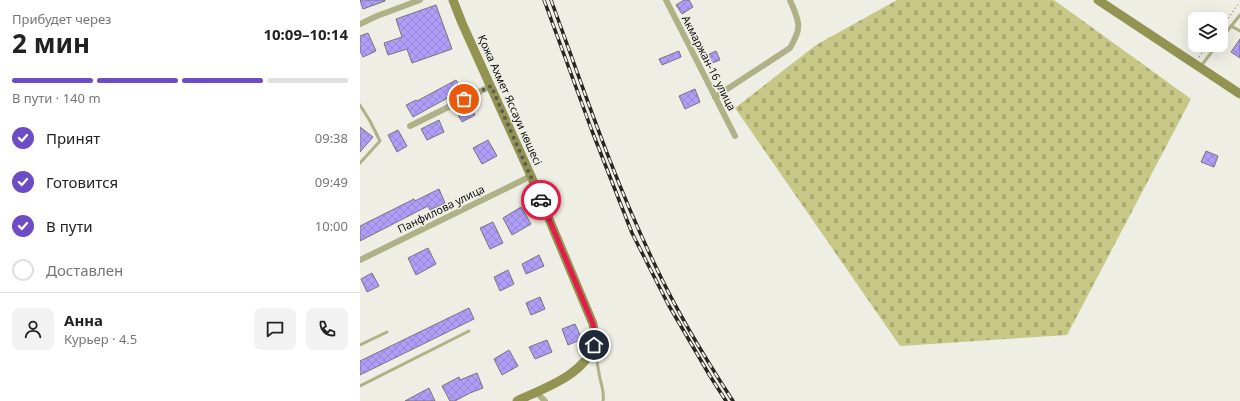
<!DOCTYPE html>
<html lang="ru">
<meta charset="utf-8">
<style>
:root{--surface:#fff;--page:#f2f2f2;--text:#222;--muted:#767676;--line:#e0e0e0;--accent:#6e4cc5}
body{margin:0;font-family:"Noto Sans",sans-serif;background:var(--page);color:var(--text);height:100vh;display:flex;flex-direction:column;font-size:15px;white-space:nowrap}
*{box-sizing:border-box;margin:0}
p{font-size:13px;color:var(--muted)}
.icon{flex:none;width:22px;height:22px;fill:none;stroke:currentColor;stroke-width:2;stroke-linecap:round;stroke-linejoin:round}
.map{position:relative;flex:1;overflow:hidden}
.drawer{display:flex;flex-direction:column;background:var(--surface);width:360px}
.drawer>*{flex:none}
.controls{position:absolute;left:828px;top:12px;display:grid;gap:8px}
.controls a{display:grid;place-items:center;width:40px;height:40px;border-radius:8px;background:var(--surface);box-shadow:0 4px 16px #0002;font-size:20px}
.pin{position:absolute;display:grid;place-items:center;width:34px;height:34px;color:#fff;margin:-17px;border:2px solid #fff;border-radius:50%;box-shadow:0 1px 4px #0007}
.courier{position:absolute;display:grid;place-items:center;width:40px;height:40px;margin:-20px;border:3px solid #e11d48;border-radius:50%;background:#fff;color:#222;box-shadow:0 1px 5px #0007}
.headline em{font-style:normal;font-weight:700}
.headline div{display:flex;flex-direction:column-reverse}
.headline{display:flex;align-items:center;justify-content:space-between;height:68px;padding:0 12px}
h1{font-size:26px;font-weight:700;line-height:30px}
.bar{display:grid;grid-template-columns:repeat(4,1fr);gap:6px 4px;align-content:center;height:48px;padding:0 12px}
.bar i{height:5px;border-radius:3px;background:var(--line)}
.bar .on{background:var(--accent)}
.bar p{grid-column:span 4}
.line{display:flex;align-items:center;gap:10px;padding:0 12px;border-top:1px solid var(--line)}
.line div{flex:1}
.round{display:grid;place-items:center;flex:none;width:42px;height:42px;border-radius:8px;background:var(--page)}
ol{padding:0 12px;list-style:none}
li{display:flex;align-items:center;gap:12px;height:44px}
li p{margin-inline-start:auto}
li .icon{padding:4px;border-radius:50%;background:var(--accent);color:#fff;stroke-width:4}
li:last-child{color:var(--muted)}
li i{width:22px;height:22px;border:2px solid var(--line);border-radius:50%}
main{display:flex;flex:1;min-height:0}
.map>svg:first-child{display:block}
.cemetery{fill:url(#cemetery-stones)}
.building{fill:url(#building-cross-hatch);stroke:#76757d}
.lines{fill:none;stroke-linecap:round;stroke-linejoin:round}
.path{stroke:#8d8d87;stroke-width:1.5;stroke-dasharray:1 3;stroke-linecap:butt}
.lane{stroke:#b1b187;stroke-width:3}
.street{stroke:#b1b187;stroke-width:6}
.secondary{stroke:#939352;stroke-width:9}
.rail-casing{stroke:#262623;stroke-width:3.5}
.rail{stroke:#eeeee5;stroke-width:2;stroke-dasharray:6;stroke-linecap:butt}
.done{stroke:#5c5c57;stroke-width:4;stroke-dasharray:0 7.2}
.route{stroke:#e11d48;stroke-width:5}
.labels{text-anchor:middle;stroke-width:3;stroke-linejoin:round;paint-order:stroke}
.street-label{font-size:11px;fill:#0e0e0b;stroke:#eeeee5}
</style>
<main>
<section class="drawer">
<div class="headline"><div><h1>2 мин</h1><p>Прибудет через</p></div><em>10:09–10:14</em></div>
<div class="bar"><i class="on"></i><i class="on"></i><i class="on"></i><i></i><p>В пути · 140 m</p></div>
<ol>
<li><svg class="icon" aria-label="check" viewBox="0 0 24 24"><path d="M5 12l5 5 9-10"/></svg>Принят<p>09:38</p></li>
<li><svg class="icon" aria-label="check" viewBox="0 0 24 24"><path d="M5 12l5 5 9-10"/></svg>Готовится<p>09:49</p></li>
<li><svg class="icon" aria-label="check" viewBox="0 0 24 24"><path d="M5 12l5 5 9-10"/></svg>В пути<p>10:00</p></li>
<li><i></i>Доставлен</li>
</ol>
<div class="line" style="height:72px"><a class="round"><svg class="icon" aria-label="person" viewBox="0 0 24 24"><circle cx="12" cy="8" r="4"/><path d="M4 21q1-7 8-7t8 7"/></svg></a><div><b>Анна</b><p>Курьер · 4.5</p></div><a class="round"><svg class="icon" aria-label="chat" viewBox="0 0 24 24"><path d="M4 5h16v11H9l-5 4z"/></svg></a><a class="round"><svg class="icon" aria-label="phone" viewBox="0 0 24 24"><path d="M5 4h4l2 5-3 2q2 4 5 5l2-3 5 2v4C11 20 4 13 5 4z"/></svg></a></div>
</section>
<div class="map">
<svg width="880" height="401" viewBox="0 0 880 401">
<defs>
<pattern id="cemetery-stones" width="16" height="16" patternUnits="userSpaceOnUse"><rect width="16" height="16" fill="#c7c786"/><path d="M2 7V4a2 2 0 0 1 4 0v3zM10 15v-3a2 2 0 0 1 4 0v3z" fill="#aaaa72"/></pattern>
<pattern id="building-cross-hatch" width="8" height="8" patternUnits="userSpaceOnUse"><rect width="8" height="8" fill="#af9ef7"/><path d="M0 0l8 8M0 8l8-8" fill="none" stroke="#9587d2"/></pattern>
</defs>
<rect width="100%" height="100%" fill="#eeeee5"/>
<path class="cemetery" d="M537 0H694L831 99 707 335 540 346 375 108 456 45Z"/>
<g class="building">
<path d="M0 0H25V1L3 9Z"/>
<path d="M324 0H329L333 7 322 14 316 5Z"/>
<path d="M76 5 92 49 52 63 47 49 28 55 24 43 42 37 36 19Z"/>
<path d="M8 33 16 51 3 57 0 51V36Z"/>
<path d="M880 39V58L871 52Z"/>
<path d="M319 51 321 57 302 65 299 59Z"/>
<path d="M356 51 360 60 347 65 343 57Z"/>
<path d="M96 80 102 90 53 117 46 105 56 100 57 101Z"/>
<path d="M335 89 340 102 325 109 319 96Z"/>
<path d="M109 104 115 115 102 122 96 111Z"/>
<path d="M79 120 84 132 67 140 61 129Z"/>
<path d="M0 127 13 137 0 152Z"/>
<path d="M38 130 47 146 37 152 28 135Z"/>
<path d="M128 140 137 156 122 164 113 148Z"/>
<path d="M846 151 858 156 854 167 841 162Z"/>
<path d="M79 189 85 203 70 210 68 206 0 241V226L54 199 55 201Z"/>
<path d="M161 207 171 224 152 235 143 218Z"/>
<path d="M133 222 143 243 130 249 120 228Z"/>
<path d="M68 248 76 264 56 275 48 258Z"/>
<path d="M179 255 184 266 166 274 162 264Z"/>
<path d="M148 270 154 284 140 291 134 277Z"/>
<path d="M12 273 19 286 7 292 1 279Z"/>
<path d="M180 297 185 309 171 315 166 303Z"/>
<path d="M109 308 114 319 0 375V361Z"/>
<path d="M215 324 222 339 208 345 202 329Z"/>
<path d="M187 340 192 352 175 359 169 347Z"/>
<path d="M149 350 158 366 142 375 134 359Z"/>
<path d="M117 373 123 388 110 393 95 401H90L82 386 99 377 100 380Z"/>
<path d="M69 388 75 401H45Z"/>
</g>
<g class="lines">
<g class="path">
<path d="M861 28 880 2"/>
<path d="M839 57 848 45"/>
</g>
<g class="lane">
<path d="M871 26 880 31"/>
<path d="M861 39 880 15"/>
<path d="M841 66 857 45"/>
<path d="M0 105 10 121 20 141 0 163"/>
<path d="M0 345 27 332"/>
<path d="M235 348C237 356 237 364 239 373 240 382 245 392 243 401"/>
<path d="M0 386 109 331"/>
</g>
<g class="street">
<path d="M306 0 375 136"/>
<path d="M0 24 17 16 60 0"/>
<path d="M355 97 430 48C443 26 439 22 430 0"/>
<path d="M50 126 131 86"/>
<path d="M0 260 171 176"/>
<path d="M176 392 185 401"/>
</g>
<g class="secondary">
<path d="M93 0 102 23 171 176 233 324C234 330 236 339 234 345 223 376 184 388 157 401"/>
<path d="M738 0 880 94"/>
</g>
<defs>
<g id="rail">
<path d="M184 0 232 131 272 233 308 304 350 376 366 401"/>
<path d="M191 0C224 90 254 181 296 267 318 314 345 358 373 401"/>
</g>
</defs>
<use href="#rail" class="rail-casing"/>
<use href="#rail" class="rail"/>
</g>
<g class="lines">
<path class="done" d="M104 99 131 86 181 200"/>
<path class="route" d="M181 200 233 324 235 335 234 345"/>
</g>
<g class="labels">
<g class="street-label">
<text transform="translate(349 63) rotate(63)" y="4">Акмаржан-16 улица</text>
<text transform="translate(150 100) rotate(66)" y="4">Қожа Ахмет Яссауи көшесі</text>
<text transform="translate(81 209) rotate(-26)" y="4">Панфилова улица</text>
</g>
</g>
</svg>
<div class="controls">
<a><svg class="icon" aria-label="layers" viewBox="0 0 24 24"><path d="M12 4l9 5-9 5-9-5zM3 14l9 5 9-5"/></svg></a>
</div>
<div class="pin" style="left:104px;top:99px;background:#ea580c"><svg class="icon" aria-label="bag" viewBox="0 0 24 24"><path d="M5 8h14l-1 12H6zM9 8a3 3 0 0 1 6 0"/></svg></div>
<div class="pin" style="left:234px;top:345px;background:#1f2937"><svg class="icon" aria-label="home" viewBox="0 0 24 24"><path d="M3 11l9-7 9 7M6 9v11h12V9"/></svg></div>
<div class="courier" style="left:181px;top:200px"><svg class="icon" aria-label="car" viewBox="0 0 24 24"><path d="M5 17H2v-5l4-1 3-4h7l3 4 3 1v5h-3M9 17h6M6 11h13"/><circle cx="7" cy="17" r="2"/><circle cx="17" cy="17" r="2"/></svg></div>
</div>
</main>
